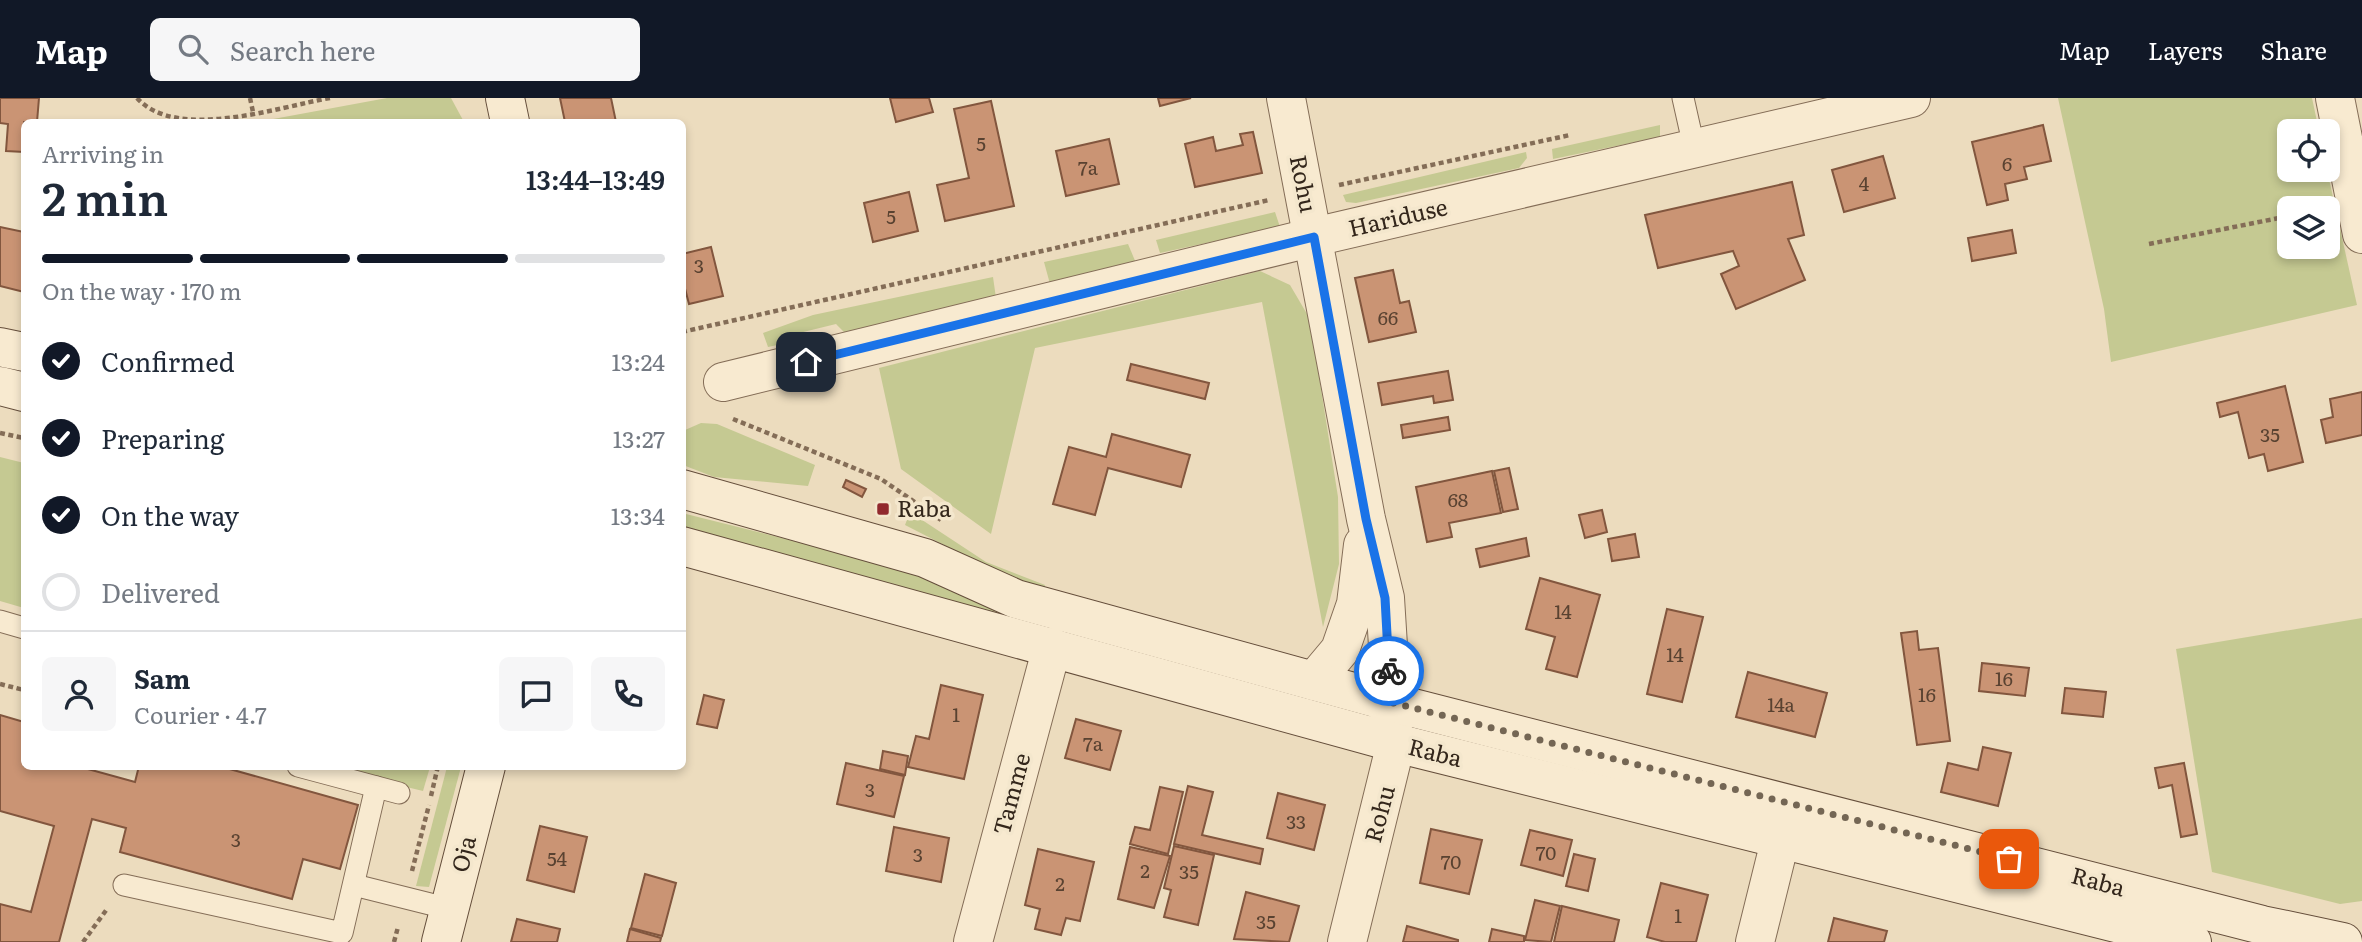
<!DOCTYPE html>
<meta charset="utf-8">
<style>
:root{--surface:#fff;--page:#f6f6f7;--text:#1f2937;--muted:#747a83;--line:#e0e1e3;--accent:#111827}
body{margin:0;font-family:Literata,serif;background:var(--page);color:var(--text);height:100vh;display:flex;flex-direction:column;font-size:26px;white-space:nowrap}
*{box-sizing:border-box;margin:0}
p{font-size:23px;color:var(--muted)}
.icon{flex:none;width:38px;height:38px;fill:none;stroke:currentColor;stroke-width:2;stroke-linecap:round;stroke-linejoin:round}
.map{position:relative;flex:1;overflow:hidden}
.details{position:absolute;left:21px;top:21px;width:665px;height:651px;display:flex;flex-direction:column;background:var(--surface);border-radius:10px;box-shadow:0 4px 10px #0003}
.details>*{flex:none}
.controls{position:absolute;left:2277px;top:21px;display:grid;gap:14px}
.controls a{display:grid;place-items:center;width:63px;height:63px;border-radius:10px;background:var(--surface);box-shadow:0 4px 10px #0003;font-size:35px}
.pin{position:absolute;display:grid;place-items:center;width:60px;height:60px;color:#fff;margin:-30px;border-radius:14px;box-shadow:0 4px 10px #0006}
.courier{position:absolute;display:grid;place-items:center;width:70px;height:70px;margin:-35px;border:5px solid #1a73e8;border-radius:50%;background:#fff;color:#222;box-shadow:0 2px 9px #0007}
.overview em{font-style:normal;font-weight:600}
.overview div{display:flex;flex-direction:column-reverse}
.overview{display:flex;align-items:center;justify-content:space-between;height:119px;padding:0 21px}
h1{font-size:46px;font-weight:600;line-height:52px}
.bar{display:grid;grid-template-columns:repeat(4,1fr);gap:10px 7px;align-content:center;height:84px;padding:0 21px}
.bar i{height:9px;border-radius:5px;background:var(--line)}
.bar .current{background:var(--accent)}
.bar p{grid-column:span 4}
.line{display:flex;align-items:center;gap:18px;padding:0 21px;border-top:2px solid var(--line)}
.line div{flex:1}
.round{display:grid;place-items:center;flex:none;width:74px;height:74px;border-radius:10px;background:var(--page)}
ol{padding:0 21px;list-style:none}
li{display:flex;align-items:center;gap:21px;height:77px}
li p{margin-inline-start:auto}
li .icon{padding:7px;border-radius:50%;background:var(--accent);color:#fff;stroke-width:4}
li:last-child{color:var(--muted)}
li i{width:38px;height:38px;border:4px solid var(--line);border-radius:50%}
header{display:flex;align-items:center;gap:42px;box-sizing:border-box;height:98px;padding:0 35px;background:var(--accent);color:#fff}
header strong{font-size:33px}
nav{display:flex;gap:38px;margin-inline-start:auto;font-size:24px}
.search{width:490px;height:63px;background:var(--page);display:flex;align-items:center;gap:18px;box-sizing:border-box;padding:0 24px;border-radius:10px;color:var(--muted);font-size:26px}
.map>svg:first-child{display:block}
.green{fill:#c5c992;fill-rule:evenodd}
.building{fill:#ca9474;stroke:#82563e;stroke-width:2}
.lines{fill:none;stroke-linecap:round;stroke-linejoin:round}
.lane-casing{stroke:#846d57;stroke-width:23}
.street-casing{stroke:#846d57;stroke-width:40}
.secondary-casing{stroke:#654e3b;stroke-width:40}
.path{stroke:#846d57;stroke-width:4.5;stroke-dasharray:5 3.5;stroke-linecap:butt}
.lane{stroke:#f8ead0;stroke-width:21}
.street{stroke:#f8ead0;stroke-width:38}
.secondary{stroke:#f8ead0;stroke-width:38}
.done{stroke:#746654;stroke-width:7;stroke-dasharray:0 12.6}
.route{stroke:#1a73e8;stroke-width:9}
.poi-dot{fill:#91292d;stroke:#f4e7cd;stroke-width:2.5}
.labels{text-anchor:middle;stroke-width:7;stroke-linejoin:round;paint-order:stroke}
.number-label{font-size:19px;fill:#594231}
.street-label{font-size:23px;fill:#33261b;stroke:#f4e7cd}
.poi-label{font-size:23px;fill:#33261b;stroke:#f4e7cd;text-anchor:start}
</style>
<header>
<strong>Map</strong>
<div class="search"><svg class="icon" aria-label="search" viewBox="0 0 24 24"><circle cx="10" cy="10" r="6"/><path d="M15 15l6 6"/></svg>Search here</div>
<nav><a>Map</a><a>Layers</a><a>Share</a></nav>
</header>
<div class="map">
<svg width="2362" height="844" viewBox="0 0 2362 844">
<rect width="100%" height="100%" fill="#ecdcbe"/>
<g class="green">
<path d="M387 0H451L464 24H257Z"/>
<path d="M2058 0H2312L2319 33H2289V72H2327L2357 207 2111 264 2104 211ZM2289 110H2328V149H2289Z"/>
<path d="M1660 27V39L1553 61 1552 51Z"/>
<path d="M1526 54 1527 60 1519 70 1356 105 1346 104 1343 97Z"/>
<path d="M1275 114 1280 129 1160 155 1156 142Z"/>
<path d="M1128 146 1136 165 1050 186 1044 164Z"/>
<path d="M1260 173 1290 187 1310 221 1338 399 1339 466 1323 529 1262 204 1035 250 991 436 901 371 879 270Z"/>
<path d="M993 179 996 200 848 238 836 226 791 237 787 245 768 249 763 235 813 217Z"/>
<path d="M701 325 717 326 815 367 808 388 714 379 683 367 685 332Z"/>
<path d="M0 359 24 365V510L0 503Z"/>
<path d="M910 414 986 464 1045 487 1044 492 1036 494 905 427Z"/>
<path d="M682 415 910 472 1146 563 683 431Z"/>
<path d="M2362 520V803L2340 806 2212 774 2176 551Z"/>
<path d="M324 669H430L423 693Z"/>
<path d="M447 669H461L429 789 416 788Z"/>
</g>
<g class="building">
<path d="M0 0H39L37 24H24V54L6 53 8 26 0 25Z"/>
<path d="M560 0H611L616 24H565Z"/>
<path d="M890 0H929L933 14 896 24Z"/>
<path d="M1158 0H1191L1160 8Z"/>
<path d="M991 3 1014 108 945 123 937 87 969 80 954 11Z"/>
<path d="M2043 27 2051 63 2024 69 2027 81 2005 86 2008 102 1987 107 1972 44Z"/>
<path d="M1253 34 1262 75 1195 89 1185 46 1213 39 1216 53 1243 47 1240 36Z"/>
<path d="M1109 41 1119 86 1066 98 1056 53Z"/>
<path d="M1883 58 1895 100 1844 114 1832 72Z"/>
<path d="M1792 84 1804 137 1788 141 1805 182 1736 211 1721 176 1739 168 1733 153 1658 170 1645 117Z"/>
<path d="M909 94 918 133 873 144 864 105Z"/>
<path d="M0 129 24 134V194L0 188Z"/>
<path d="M2012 132 2016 155 1972 163 1968 140Z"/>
<path d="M711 149 723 198 689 206 682 179V156Z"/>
<path d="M1393 172 1400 205 1409 203 1416 234 1369 244 1355 180Z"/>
<path d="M1131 266 1209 285 1205 301 1127 282Z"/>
<path d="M1448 273 1453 302 1434 305 1433 298 1382 307 1378 285Z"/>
<path d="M2285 288 2303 364 2268 373 2264 356 2249 360 2238 314 2220 319 2217 305Z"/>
<path d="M2362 294V337L2326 345 2321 322 2333 319 2330 301Z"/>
<path d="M1448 319 1450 332 1403 340 1401 327Z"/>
<path d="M1112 336 1190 357 1181 389 1108 370 1095 417 1053 406 1069 349 1106 359Z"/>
<path d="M1509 370 1518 411 1503 414 1494 373Z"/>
<path d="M1492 373 1501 415 1449 425 1452 439 1427 444 1416 389Z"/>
<path d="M846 382 866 391 862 399 843 389Z"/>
<path d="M1602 412 1607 434 1585 440 1579 417Z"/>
<path d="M1635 436 1639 459 1612 463 1608 441Z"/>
<path d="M1526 440 1529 458 1480 469 1476 451Z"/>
<path d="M1540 480 1600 497 1577 579 1546 571 1555 539 1526 531Z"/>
<path d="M1667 511 1703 519 1682 604 1647 596Z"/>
<path d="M1917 533 1919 552 1938 550 1950 643 1917 647 1901 535Z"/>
<path d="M1982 565 2029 570 2025 598 1979 593Z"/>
<path d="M1748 574 1827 595 1815 639 1736 619Z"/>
<path d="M941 587 983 597 964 681 908 669 916 638 929 641Z"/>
<path d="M2065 590 2106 594 2103 619 2062 615Z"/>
<path d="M704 597 724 602 717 630 697 626Z"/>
<path d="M0 617 24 624V668H77L135 684 139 668H219L358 707 340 771 303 761 292 801 120 754 126 730 92 721 59 844H0V806L31 814 54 728 0 713Z"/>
<path d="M1076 621 1121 633 1110 672 1065 660Z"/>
<path d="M1983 649 2011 655 1998 708 1941 694 1948 665 1978 672Z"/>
<path d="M883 653 908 658 905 677 880 671Z"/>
<path d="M846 665 904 678 894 719 837 706Z"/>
<path d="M2184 665 2197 736 2181 739 2172 687 2159 690 2155 670Z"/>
<path d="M1188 688 1213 694 1202 737 1263 751 1260 766 1174 746Z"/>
<path d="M1160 689 1183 694 1168 756 1130 746 1135 729 1150 732Z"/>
<path d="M1278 695 1325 707 1314 752 1267 740Z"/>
<path d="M540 728 587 739 574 794 527 782Z"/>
<path d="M894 729 949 740 941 784 886 773Z"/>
<path d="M1431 731 1482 742 1469 796 1420 785Z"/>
<path d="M1530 732 1572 742 1563 778 1521 767Z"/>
<path d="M1174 748 1214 757 1198 827 1164 819 1171 792 1164 790Z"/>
<path d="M1130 749 1170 758 1154 810 1118 801Z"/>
<path d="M1038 751 1094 764 1080 823 1066 820 1061 837 1035 831 1040 811 1025 807Z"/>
<path d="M1574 756 1595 761 1588 793 1566 788Z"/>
<path d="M645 776 676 785 662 838 631 830Z"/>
<path d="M1661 785 1708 797 1696 844H1665L1647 839Z"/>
<path d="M1246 794 1299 808 1289 844 1234 841Z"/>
<path d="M1535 802 1560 808 1551 844 1525 842Z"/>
<path d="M1562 808 1619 822 1614 844H1554Z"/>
<path d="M1834 820 1887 833 1884 844H1828Z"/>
<path d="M517 821 560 831 557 844H511Z"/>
<path d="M1407 828 1458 842V844H1403Z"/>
<path d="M630 831 661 840 660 844H627Z"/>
<path d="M1492 831 1524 838V844H1489Z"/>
</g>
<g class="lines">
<defs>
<g id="lane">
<path d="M1683 0 1694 49"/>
<path d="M0 523 24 530"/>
<path d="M298 668 399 695"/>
<path d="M124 787 342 835 376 689"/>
<path d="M354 787 450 811"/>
</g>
<g id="street">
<path d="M1286 0 1366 421 1385 500 1389 564 1386 603 1396 645 1347 844"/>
<path d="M2335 0 2362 136"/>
<path d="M723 284 1314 139 1911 0"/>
<path d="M1314 583 1340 552 1356 506 1363 447"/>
<path d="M973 844 1052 549"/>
<path d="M1755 844 1781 739"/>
</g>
<g id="secondary">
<path d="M505 0 510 24"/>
<path d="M0 249 24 254"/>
<path d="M0 288 24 294"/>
<path d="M682 391 925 460 1016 501 1386 603 2262 827 2343 844"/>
<path d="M682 448 1396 645 2192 844"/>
<path d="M441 844 486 668"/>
</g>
</defs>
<use href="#lane" class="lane-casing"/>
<use href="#street" class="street-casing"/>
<use href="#secondary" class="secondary-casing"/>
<g class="path">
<path d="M137 0C177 44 278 9 330 0"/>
<path d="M250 0 253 14"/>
<path d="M1339 87 1570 37"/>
<path d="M2149 146 2289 118"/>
<path d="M682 234 1269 102"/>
<path d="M682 308 684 302"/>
<path d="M733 321 881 381 941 422"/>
<path d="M0 335 24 340"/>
<path d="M0 586 24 592"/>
<path d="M431 698 438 668"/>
<path d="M412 773 429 707"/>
<path d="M83 844 107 811"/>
<path d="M394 844 398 829"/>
</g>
<use href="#lane" class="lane"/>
<use href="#street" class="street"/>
<use href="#secondary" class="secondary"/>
</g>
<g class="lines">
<path class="done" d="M1389 573 1386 603 2009 761"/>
<path class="route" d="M806 264 1314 139 1366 421 1385 500 1389 573"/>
</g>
<rect class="poi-dot" x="876" y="404" width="14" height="14" rx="3.5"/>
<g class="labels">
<g class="number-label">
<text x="981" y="53">5</text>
<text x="2007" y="73">6</text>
<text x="1088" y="77">7a</text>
<text x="1864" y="93">4</text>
<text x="891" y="126">5</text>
<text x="699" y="175">3</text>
<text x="1388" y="227">66</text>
<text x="2270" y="344">35</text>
<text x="1458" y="409">68</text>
<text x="1563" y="521">14</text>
<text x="1675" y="564">14</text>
<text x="2004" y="588">16</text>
<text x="1927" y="604">16</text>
<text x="1781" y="614">14a</text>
<text x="956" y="624">1</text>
<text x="1093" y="653">7a</text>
<text x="870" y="699">3</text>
<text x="1296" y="731">33</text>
<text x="236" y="749">3</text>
<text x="1546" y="762">70</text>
<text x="918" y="764">3</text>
<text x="557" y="768">54</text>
<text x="1451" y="771">70</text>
<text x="1145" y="780">2</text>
<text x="1189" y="781">35</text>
<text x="1060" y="793">2</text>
<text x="1678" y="825">1</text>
<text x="1266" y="831">35</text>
</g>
<g class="street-label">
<text transform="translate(1303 86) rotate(79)" y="8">Rohu</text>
<text transform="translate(1398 120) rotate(-13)" y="8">Hariduse</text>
<text transform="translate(1435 655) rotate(14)" y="8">Raba</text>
<text transform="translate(1012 696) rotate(-75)" y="8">Tamme</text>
<text transform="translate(1380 716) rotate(-75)" y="8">Rohu</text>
<text transform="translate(464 756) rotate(-76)" y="8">Oja</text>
<text transform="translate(2098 784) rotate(15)" y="8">Raba</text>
</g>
<g class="poi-label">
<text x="897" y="419">Raba</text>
</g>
</g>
</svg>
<div class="controls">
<a><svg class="icon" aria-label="locate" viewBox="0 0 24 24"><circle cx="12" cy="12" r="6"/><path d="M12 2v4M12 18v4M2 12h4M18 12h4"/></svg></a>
<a><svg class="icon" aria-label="layers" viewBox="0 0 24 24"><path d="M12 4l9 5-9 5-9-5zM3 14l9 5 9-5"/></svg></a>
</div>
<div class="pin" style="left:2009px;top:761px;background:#ea580c"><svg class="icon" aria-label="bag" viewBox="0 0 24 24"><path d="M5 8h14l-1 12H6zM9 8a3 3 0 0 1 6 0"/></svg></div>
<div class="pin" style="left:806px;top:264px;background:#1f2937"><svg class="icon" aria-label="home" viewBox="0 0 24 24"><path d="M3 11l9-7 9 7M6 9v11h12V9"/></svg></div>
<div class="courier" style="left:1389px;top:573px"><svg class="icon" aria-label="bike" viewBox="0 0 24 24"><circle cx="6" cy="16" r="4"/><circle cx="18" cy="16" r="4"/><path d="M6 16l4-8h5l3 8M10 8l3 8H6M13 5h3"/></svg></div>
<section class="details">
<div class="overview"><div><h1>2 min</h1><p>Arriving in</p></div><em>13:44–13:49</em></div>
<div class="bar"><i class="current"></i><i class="current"></i><i class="current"></i><i></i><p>On the way · 170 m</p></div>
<ol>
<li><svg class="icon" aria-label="check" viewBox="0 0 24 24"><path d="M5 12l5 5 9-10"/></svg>Confirmed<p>13:24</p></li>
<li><svg class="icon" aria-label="check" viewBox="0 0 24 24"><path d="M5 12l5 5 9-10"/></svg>Preparing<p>13:27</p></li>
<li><svg class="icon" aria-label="check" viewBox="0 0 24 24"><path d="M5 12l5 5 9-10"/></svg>On the way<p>13:34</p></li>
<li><i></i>Delivered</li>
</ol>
<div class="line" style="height:126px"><a class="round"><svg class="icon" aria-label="person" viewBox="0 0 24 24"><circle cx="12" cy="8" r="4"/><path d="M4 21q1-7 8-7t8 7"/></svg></a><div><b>Sam</b><p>Courier · 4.7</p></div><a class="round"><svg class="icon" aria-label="chat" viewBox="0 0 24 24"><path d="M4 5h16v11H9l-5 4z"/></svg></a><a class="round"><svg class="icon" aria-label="phone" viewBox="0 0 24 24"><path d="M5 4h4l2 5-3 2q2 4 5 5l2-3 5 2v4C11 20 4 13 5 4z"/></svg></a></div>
</section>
</div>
